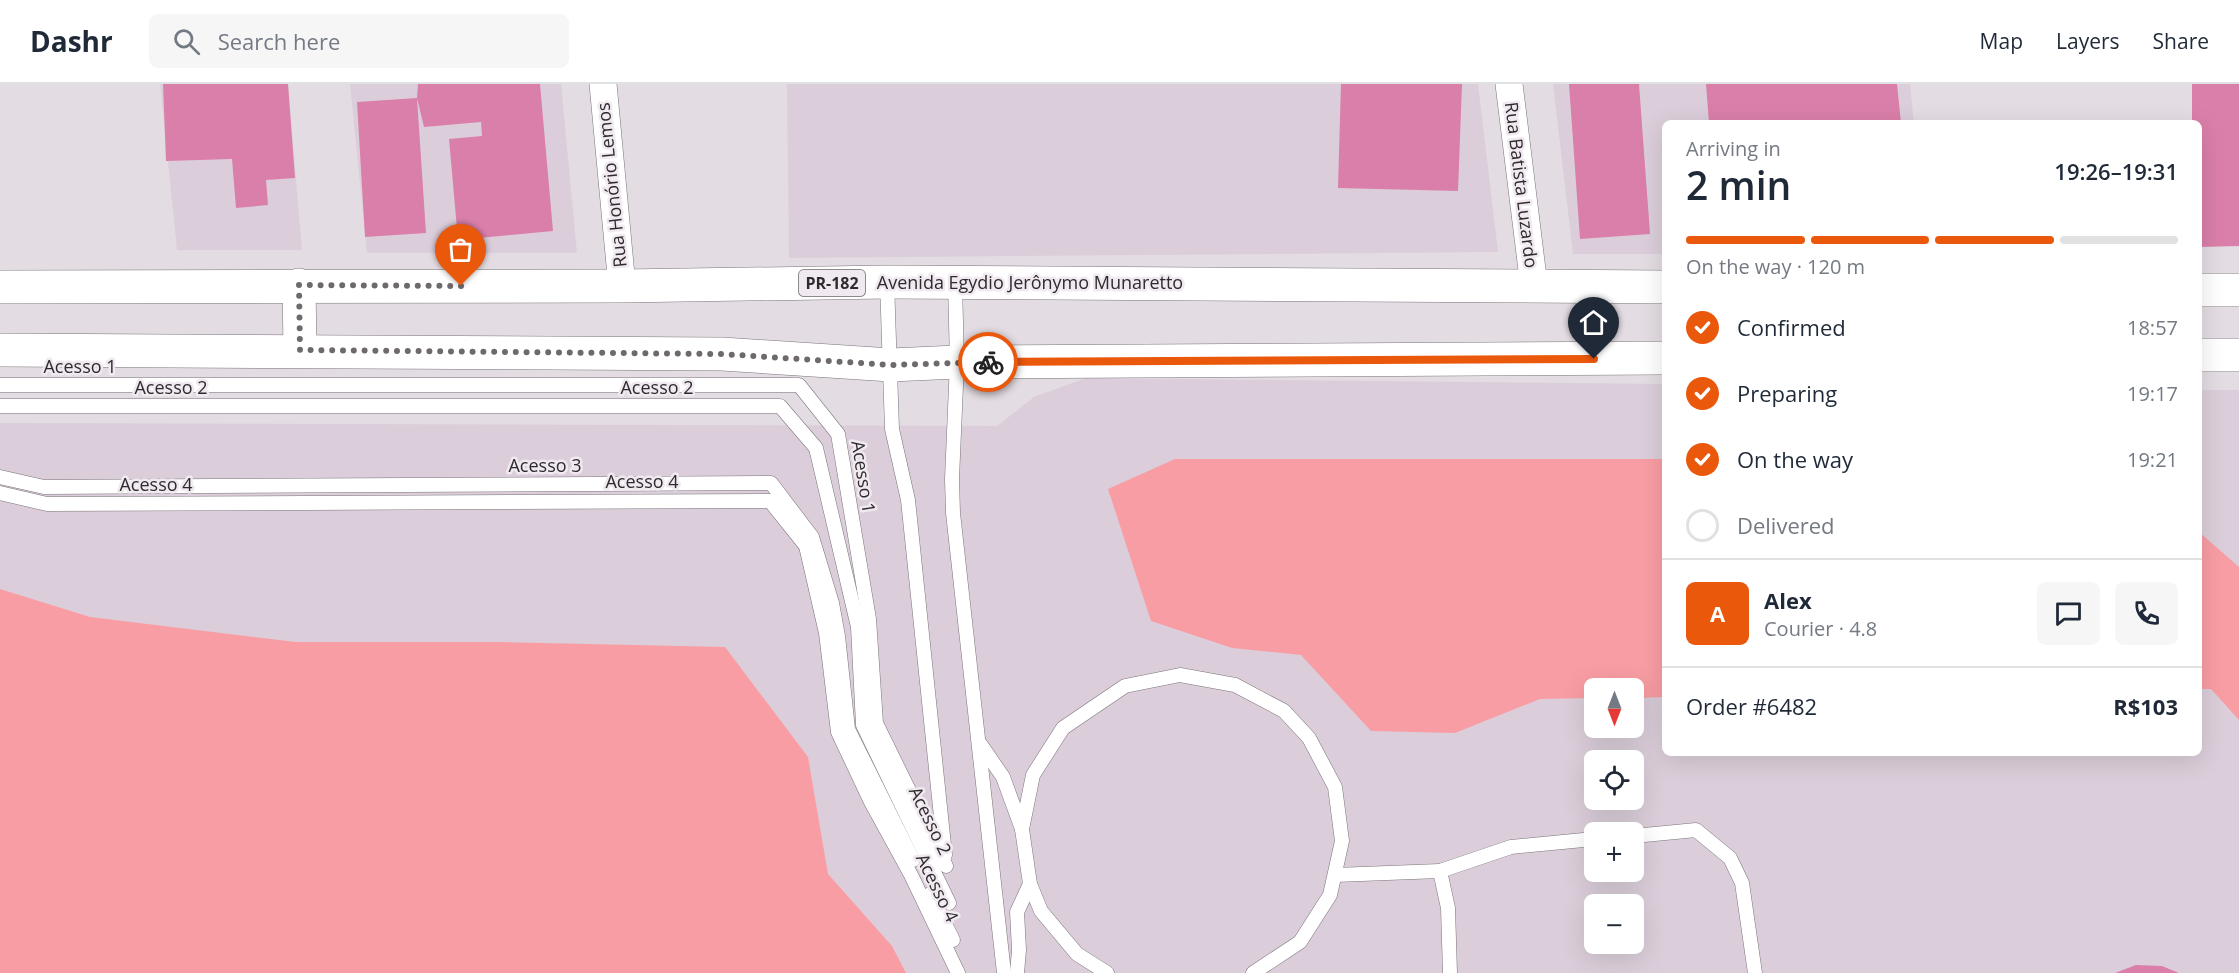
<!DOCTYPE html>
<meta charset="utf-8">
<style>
:root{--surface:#fff;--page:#f6f6f7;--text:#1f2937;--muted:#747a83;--line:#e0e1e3;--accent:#ea580c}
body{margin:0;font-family:"Open Sans",sans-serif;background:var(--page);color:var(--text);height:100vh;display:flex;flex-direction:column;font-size:22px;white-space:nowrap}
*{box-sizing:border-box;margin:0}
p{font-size:20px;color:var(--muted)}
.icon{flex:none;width:33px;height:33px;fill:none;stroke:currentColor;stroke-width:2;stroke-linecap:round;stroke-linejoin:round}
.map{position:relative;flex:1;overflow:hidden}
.sheet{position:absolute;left:1662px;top:36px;width:540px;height:636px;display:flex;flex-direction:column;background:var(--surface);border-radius:9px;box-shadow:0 6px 24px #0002}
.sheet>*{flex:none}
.needle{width:39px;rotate:180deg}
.controls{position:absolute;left:1584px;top:594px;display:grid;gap:12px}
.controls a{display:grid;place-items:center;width:60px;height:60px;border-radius:9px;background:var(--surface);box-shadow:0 6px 24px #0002;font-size:30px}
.pin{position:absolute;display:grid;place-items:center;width:51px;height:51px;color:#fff;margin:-62px -26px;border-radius:50% 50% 50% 0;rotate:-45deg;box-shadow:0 0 6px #0007}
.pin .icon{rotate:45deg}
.courier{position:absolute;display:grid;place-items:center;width:60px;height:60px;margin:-30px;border:4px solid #ea580c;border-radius:50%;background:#fff;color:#222;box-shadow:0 2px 8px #0007}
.head em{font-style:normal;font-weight:600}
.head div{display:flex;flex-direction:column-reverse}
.head{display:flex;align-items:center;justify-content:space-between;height:102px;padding:0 24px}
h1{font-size:39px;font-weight:600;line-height:45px}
.bar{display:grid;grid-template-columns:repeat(4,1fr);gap:9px 6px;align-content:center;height:72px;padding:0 24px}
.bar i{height:8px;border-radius:4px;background:var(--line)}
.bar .on{background:var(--accent)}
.bar p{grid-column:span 4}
.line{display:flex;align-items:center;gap:15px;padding:0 24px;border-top:2px solid var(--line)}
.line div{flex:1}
.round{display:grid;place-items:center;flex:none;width:63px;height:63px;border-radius:9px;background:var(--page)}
ol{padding:0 24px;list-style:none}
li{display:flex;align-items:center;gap:18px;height:66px}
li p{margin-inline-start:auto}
li .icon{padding:6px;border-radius:50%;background:var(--accent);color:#fff;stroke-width:4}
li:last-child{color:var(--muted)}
li i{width:33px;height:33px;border:3px solid var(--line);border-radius:50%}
header{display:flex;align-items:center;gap:36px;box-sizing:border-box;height:84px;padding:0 30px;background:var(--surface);border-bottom:2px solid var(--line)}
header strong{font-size:28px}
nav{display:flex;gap:33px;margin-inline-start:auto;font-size:21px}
.search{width:420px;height:54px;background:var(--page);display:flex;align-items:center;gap:15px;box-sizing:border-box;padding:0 21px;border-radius:9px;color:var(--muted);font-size:22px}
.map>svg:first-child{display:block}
.built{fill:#dbceda;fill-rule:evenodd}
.green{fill:#f99da4}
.building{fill:#da7fa9}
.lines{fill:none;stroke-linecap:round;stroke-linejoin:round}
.lane-casing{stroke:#7a747a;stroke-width:15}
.street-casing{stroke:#7a747a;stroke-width:28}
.primary-casing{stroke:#7a747a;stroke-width:34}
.lane{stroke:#fff;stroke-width:14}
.street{stroke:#fff;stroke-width:27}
.primary{stroke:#fff;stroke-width:33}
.done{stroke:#6d696d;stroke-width:6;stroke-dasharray:0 10.8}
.route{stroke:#ea580c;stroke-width:8}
.labels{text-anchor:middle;stroke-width:5;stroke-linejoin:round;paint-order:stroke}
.shield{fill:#f0e9f0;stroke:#686468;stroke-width:1.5}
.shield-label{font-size:16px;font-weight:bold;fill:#2e2b2e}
.street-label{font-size:18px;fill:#2e2b2e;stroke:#f0e9f0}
</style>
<header>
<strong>Dashr</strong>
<div class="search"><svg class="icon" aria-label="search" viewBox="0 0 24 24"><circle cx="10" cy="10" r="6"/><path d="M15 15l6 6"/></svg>Search here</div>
<nav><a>Map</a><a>Layers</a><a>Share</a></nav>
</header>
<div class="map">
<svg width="2239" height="889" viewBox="0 0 2239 889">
<rect width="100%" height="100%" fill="#e3dce2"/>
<g class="built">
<path d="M160 0H288L302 166H177Z"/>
<path d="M350 0H561L577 169H367Z"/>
<path d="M787 0H1478L1498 168 789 174Z"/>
<path d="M1553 0H1910L1914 39H1665V170H1573Z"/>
<path d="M1086 294 1665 300V669H2199V306H2239V889H0V339L997 342 1034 313ZM1594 604H1634V644H1594ZM1594 676H1634V716H1594ZM1594 748H1634V788H1594ZM1594 820H1634V860H1594Z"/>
</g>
<g class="green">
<path d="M1175 375H1665V613L1634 614V604H1594V614L1540 615 1455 649 1371 647 1301 571 1232 564 1151 537 1108 405Z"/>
<path d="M2199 448 2239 483V636L2211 605H2199Z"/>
<path d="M0 505 90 533 296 558H500L725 563 808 673 828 790 892 862 906 889H0Z"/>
</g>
<g class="building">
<path d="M163 0H288L295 94 266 96 268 121 236 124 232 75 166 77Z"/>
<path d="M418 0H540L553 147 458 156 449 55 482 52 481 38 424 43 417 14 426 149 365 153 357 18 417 14Z"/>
<path d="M1341 0H1462L1458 107 1338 104Z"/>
<path d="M1569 0H1639L1650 150 1580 155Z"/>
<path d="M1706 0H1897L1901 39H1709Z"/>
<path d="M2192 0H2239V162L2199 163V39H2192Z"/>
<path d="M2136 881 2162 882 2179 889H2115Z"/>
</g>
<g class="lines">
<defs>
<g id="lane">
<path d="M887 198 892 345 908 416 945 771"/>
<path d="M955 199 957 278 952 395 953 429 1004 889"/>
<path d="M0 301H799L838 350 869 535 876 639 946 782"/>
<path d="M0 322H780L816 364 858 543 863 641 949 819"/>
<path d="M0 393 44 403 771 399 812 453 832 519 838 552 848 645 913 776"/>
<path d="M0 409 47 420 770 417 806 462 826 549 838 648 871 718 911 791 958 889"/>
<path d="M981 661 1003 693 1022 745"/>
<path d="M1634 752 1696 746 1730 774 1742 799 1755 889"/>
<path d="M1335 791 1440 787"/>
<path d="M930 810 953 856"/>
<path d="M1017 889 1019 866 1017 828 1030 800"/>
<path d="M1107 889 1077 870 1041 827 1030 800 1022 745 1033 691 1063 644 1125 602 1180 591 1235 601 1284 627 1309 654 1335 703 1342 757 1330 811 1300 858 1253 889"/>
<path d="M1450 889 1448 824 1440 787 1511 763 1594 755"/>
</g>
<g id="street">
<path d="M603 0 622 202"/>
<path d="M1509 0 1534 202"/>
</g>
<g id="primary">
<path d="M299 201 300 266"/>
<path d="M0 203 622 202 887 198 1665 203"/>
<path d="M2199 206H2239"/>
<path d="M0 266 722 270 891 281 957 278 1665 274"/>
<path d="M2199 271H2239"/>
</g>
</defs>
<use href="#lane" class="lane-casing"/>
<use href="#street" class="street-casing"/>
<use href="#primary" class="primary-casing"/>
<use href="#lane" class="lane"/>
<use href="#street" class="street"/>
<use href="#primary" class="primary"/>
</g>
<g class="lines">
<path class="done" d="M461 202 299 201 300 266 722 270 891 281 988 278"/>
<path class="route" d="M988 278 1594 275"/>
</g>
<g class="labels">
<rect class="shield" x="799" y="186" width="66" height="26" rx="4.5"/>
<g class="shield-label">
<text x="832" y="205">PR-182</text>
</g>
<g class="street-label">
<text transform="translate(612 101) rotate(-96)" y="6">Rua Honório Lemos</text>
<text transform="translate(1521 101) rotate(83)" y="6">Rua Batista Luzardo</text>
<text x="1030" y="205">Avenida Egydio Jerônymo Munaretto</text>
<text x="80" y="289">Acesso 1</text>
<text x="171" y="310">Acesso 2</text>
<text x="657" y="310">Acesso 2</text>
<text x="545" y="388">Acesso 3</text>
<text transform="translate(863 393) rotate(81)" y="6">Acesso 1</text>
<text x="642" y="404">Acesso 4</text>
<text x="156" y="407">Acesso 4</text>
<text transform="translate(930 737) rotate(64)" y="6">Acesso 2</text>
<text transform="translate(937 804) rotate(64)" y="6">Acesso 4</text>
</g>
</g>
</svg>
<div class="controls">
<a><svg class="needle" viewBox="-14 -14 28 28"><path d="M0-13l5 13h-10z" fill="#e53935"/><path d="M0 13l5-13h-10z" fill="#747a83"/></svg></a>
<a><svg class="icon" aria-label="locate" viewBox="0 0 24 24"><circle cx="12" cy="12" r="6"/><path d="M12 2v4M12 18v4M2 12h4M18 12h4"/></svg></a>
<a>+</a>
<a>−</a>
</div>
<div class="pin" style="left:461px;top:202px;background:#ea580c"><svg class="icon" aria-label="bag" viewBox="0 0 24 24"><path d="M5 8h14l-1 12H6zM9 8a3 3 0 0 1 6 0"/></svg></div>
<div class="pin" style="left:1594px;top:275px;background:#1f2937"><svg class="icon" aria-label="home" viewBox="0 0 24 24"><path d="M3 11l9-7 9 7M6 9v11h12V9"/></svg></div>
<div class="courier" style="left:988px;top:278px"><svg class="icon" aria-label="bike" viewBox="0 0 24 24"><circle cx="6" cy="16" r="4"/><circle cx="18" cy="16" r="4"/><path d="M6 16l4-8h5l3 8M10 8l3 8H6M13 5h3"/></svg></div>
<section class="sheet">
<div class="head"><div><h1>2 min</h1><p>Arriving in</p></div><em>19:26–19:31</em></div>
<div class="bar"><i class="on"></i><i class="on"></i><i class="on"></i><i></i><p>On the way · 120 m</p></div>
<ol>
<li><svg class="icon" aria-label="check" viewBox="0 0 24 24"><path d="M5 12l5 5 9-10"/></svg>Confirmed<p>18:57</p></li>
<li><svg class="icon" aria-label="check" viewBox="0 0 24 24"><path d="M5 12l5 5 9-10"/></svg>Preparing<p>19:17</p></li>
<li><svg class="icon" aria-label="check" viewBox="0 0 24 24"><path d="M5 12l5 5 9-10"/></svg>On the way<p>19:21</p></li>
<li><i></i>Delivered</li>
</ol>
<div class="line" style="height:108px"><b class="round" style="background:var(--accent);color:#fff">A</b><div><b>Alex</b><p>Courier · 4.8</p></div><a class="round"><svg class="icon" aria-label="chat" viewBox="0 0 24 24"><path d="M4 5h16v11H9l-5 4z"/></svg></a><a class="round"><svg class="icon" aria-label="phone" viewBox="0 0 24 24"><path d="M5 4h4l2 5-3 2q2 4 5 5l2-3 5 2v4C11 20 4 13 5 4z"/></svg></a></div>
<div class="line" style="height:78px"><div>Order #6482</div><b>R$103</b></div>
</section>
</div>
